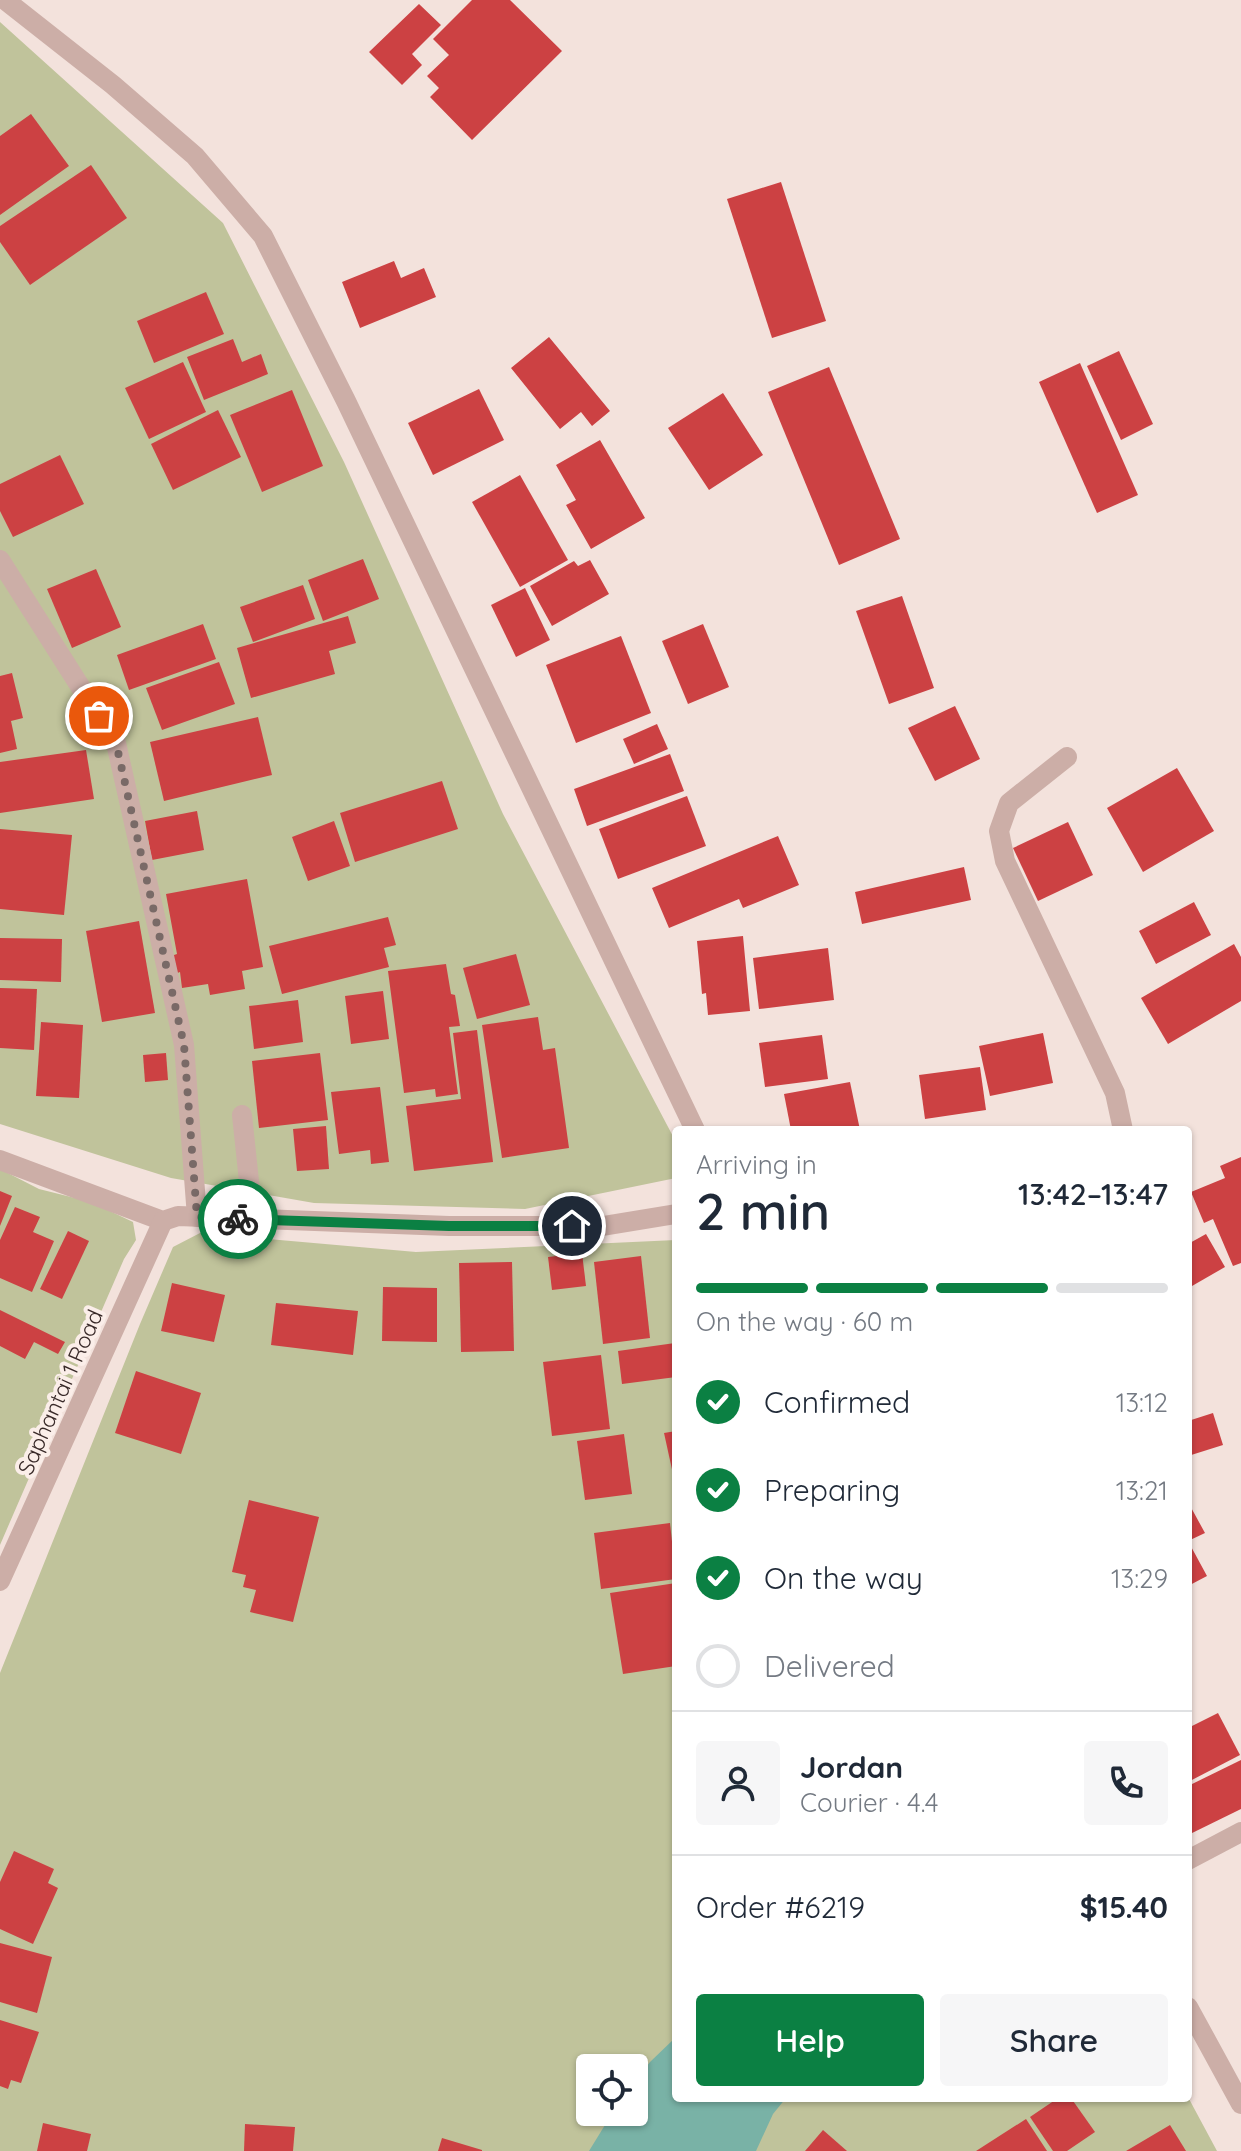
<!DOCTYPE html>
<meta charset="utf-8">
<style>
:root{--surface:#fff;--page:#f6f6f7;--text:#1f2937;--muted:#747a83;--line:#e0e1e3;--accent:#0b8043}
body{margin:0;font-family:Quicksand,sans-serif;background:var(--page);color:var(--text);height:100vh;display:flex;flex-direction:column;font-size:30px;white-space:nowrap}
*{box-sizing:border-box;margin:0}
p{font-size:26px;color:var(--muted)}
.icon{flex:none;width:44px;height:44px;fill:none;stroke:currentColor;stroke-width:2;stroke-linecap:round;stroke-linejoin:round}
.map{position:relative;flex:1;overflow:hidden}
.details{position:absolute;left:672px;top:1126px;width:520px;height:976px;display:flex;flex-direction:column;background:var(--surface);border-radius:8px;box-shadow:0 2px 6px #0004}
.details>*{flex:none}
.controls{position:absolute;left:576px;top:2054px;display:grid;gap:16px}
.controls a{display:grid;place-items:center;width:72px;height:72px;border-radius:8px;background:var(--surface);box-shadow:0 2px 6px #0004;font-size:40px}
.pin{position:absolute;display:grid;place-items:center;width:68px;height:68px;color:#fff;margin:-34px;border:4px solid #fff;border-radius:50%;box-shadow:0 2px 8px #0007}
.courier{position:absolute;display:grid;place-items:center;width:80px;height:80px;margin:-40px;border:6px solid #0b8043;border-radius:50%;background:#fff;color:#222;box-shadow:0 2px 10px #0007}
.overview em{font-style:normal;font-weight:600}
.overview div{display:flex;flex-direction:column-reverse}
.overview{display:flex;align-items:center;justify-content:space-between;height:136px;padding:0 24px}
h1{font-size:52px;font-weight:600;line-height:60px}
.bar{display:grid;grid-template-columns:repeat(4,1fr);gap:12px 8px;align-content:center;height:96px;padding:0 24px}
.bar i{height:10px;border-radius:6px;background:var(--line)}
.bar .selected{background:var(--accent)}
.bar p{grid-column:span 4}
.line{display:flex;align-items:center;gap:20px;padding:0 24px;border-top:2px solid var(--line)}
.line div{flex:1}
.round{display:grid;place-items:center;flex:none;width:84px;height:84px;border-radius:8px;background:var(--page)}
ol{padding:0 24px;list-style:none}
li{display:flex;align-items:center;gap:24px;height:88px}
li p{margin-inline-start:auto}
li .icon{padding:8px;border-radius:50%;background:var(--accent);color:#fff;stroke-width:4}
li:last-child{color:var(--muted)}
li i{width:44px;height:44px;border:4px solid var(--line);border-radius:50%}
.action{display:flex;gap:16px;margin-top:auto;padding:16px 24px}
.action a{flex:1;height:92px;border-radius:8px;background:var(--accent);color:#fff;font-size:32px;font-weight:600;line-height:92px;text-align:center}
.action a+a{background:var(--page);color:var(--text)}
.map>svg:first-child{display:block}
.green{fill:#c0c39b;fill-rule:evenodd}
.water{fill:#79b2a6}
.building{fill:#cc4143}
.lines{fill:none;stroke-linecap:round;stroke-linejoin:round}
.minor{stroke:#ccaea7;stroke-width:20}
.done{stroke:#796a67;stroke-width:8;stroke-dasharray:0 14.4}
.route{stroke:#0b8043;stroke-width:10}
.labels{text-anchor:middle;stroke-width:8;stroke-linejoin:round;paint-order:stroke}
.street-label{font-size:22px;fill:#382928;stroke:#fbeee9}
</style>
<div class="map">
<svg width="1241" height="2151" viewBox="0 0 1241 2151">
<rect width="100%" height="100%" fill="#f3e2dc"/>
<g class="green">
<path d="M0 22 223 223 344 462 503 814 676 1142V1178L525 1209 314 1203 171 1178 0 1124Z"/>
<path d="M0 1169 39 1189 91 1202 133 1222 136 1240 124 1259 0 1545Z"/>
<path d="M200 1233 416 1252 676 1240V2098L1188 2097 1217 2151H0V1673L140 1324 173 1247ZM590 2068H634V2112H590Z"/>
</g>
<path class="water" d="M676 2037V2098H786L773 2114 756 2151H589L613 2112H634V2083L650 2062Z"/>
<g class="building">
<path d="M472 0H510L562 51 472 140 430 97 439 88 427 76 449 55 433 39Z"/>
<path d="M419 4 441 25 412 54 422 65 402 85 369 52Z"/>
<path d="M31 114 69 166 0 215V136Z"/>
<path d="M91 165 127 218 30 285 0 242V226Z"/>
<path d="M781 182 826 321 772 338 727 199Z"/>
<path d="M394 261 401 278 424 268 436 297 360 328 342 282Z"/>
<path d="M206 292 224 334 154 363 137 321Z"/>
<path d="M549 337 610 411 592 426 581 412 560 429 511 368Z"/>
<path d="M233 339 242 362 261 354 268 374 204 400 187 357Z"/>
<path d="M1119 351 1153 424 1121 440 1087 366Z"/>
<path d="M183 362 206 412 149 439 125 388Z"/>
<path d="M1080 363 1138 495 1097 513 1039 382Z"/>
<path d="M829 367 900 539 839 565 768 392Z"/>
<path d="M479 389 504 440 433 475 408 423Z"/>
<path d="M292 390 323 466 262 492 230 415Z"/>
<path d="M723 393 763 455 709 490 668 428Z"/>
<path d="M218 410 241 457 173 490 151 444Z"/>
<path d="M600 440 645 518 591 549 566 505 576 500 556 465Z"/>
<path d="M60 455 84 504 13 537 0 511V484Z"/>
<path d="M520 475 568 560 520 587 472 502Z"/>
<path d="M363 559 379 599 323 621 308 580Z"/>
<path d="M590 560 609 594 552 626 530 586 574 561 578 566Z"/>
<path d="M96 569 121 627 72 648 47 589Z"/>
<path d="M303 585 315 619 253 642 240 607Z"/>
<path d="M525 588 550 640 516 657 491 605Z"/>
<path d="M902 596 934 688 889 704 856 611Z"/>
<path d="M348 616 356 643 329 651 335 674 251 698 237 648Z"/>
<path d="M203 624 216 659 129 690 117 655Z"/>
<path d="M703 624 729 687 688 704 662 641Z"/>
<path d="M621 636 651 713 576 743 546 665Z"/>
<path d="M219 662 235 704 162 730 146 688Z"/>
<path d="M12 673 23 718 11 721 17 749 0 753V676Z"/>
<path d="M955 706 980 759 935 781 908 728Z"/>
<path d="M258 717 272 775 164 801 150 742Z"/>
<path d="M657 724 668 749 634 764 623 739Z"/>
<path d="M86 750 94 799 0 813V762Z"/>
<path d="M670 754 684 791 587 826 574 789Z"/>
<path d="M1177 768 1214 831 1143 872 1107 808Z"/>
<path d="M442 781 458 829 355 862 340 813Z"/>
<path d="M687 796 706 846 618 879 599 829Z"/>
<path d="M197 811 204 850 152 860 145 821Z"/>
<path d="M334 821 350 866 308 881 292 837Z"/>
<path d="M1068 822 1093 875 1038 901 1013 848Z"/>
<path d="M0 829 72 835 64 915 0 909Z"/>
<path d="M778 836 799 885 743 908 739 899 669 928 652 888Z"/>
<path d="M964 867 971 900 862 924 855 892Z"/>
<path d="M247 879 263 967 242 971 245 989 210 995 208 984 182 988 180 972 175 974 171 956 177 954 166 894Z"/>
<path d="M1194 902 1211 935 1156 964 1139 931Z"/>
<path d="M388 917 396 945 384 948 389 967 282 994 269 946Z"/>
<path d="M139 921 155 1013 102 1022 86 931Z"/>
<path d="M743 936 750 1011 708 1015 706 993 702 994 697 941Z"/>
<path d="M0 938 62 939 61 982 0 980Z"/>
<path d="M1234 944 1241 957V1001L1168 1044 1141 998Z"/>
<path d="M828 948 834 1000 759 1009 753 958Z"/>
<path d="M516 954 530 1005 477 1019 463 968Z"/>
<path d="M446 964 451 994 455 995 460 1026 449 1027 458 1094 436 1097 435 1089 404 1093 388 971Z"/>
<path d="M0 988 37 989 34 1050 0 1048Z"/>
<path d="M383 991 389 1039 351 1044 345 996Z"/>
<path d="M298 1000 303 1042 254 1049 249 1006Z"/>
<path d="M538 1017 543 1050 555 1048 569 1148 502 1158 482 1025Z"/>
<path d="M41 1022 83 1025 79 1098 36 1096Z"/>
<path d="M477 1030 493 1162 414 1171 406 1106 461 1099 453 1033Z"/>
<path d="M1043 1033 1053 1083 990 1096 979 1046Z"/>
<path d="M822 1035 828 1079 765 1087 759 1043Z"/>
<path d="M166 1053 168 1080 145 1082 143 1055Z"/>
<path d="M320 1053 328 1120 259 1128 252 1061Z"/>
<path d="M980 1067 986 1110 925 1119 919 1075Z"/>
<path d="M850 1082 860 1130H791L784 1094Z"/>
<path d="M380 1087 389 1162 371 1164 370 1150 339 1154 331 1092Z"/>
<path d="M326 1126 329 1169 297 1171 293 1129Z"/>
<path d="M1241 1157V1263L1233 1266 1213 1219 1204 1223 1191 1192 1225 1178 1220 1166Z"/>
<path d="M0 1191 12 1196 0 1226Z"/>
<path d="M15 1207 40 1217 33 1232 54 1241 32 1292 0 1278V1240Z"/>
<path d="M68 1231 89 1241 62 1299 40 1289Z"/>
<path d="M1206 1234 1225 1267 1192 1286 1188 1279V1244Z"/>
<path d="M582 1253 586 1286 552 1290 548 1257Z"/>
<path d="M641 1256 650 1338 603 1344 594 1262Z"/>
<path d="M512 1262 514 1351 461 1352 459 1263Z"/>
<path d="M172 1283 225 1295 214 1342 161 1331Z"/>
<path d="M383 1287 437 1288V1342L382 1341Z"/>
<path d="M276 1303 358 1311 353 1355 271 1345Z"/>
<path d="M0 1310 65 1342 58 1354 34 1342 25 1359 0 1346Z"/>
<path d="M675 1343 676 1377 622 1384 618 1351Z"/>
<path d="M601 1355 610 1429 552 1436 543 1362Z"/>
<path d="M136 1371 201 1393 181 1454 115 1433Z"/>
<path d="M1213 1413 1223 1445 1188 1456V1421Z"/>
<path d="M676 1431V1483H675L664 1433Z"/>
<path d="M624 1434 632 1494 585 1500 577 1441Z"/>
<path d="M249 1500 319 1517 293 1622 250 1612 256 1590 243 1587 246 1575 232 1572Z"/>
<path d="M1188 1502 1205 1533 1188 1541 1207 1576 1188 1586Z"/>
<path d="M670 1523 676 1579 601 1589 594 1533Z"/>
<path d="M676 1583V1666L623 1674 610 1593Z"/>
<path d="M1218 1713 1240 1755 1188 1782V1728Z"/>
<path d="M1241 1760V1809L1188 1835V1786Z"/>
<path d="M14 1851 54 1869 48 1883 58 1888 33 1944 0 1929V1882Z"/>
<path d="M0 1943 52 1957 37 2013 0 2002Z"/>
<path d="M0 2020 39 2032 21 2083 11 2080 8 2089 0 2086Z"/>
<path d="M1058 2098H1071L1095 2132 1067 2151H1053L1030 2117Z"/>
<path d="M1026 2119 1047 2151H976Z"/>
<path d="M43 2123 91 2134 87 2151H37Z"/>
<path d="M245 2124 295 2127 293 2151H244Z"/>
<path d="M1170 2125 1186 2151H1126Z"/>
<path d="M823 2130 847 2151H805Z"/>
<path d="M442 2138 482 2150V2151H438Z"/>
</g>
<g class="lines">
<g class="minor">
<path d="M5 0 113 85 195 156 263 236 346 401 695 1130"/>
<path d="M0 560 116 743 184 1045 197 1217"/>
<path d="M1067 757 1009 803 999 831 1005 861 1115 1093 1123 1130"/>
<path d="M242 1115 253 1219"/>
<path d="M0 1160 163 1221 178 1216 449 1226H603L676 1214"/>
<path d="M0 1581 163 1221"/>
<path d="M1188 1860 1241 1832"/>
<path d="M1188 2007 1241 2104"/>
</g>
</g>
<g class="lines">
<path class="done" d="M99 716 116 743 184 1045 197 1217 238 1219"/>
<path class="route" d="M238 1219 449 1226H572"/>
</g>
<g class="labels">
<g class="street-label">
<text transform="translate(60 1392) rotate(-66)" y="8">Saphantai 1 Road</text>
</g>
</g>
</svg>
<div class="controls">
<a><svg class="icon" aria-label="locate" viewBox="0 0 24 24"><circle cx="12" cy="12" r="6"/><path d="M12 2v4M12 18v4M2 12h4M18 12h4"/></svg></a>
</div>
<div class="pin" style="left:99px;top:716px;background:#ea580c"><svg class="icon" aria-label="bag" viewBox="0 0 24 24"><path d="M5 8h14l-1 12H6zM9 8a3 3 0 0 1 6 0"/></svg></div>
<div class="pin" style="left:572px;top:1226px;background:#1f2937"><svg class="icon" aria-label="home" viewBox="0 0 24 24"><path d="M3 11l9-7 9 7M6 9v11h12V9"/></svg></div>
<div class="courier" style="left:238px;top:1219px"><svg class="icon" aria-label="bike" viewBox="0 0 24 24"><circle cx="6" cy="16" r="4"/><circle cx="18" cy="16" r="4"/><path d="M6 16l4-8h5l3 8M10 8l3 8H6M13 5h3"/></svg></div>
<section class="details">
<div class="overview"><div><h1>2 min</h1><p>Arriving in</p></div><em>13:42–13:47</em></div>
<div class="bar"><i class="selected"></i><i class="selected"></i><i class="selected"></i><i></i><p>On the way · 60 m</p></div>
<ol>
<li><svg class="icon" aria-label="check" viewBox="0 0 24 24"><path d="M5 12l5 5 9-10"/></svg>Confirmed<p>13:12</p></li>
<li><svg class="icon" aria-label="check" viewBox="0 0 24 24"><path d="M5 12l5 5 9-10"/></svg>Preparing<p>13:21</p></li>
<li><svg class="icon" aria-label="check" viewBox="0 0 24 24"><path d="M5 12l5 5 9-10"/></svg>On the way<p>13:29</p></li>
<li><i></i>Delivered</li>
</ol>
<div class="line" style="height:144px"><a class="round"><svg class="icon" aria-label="person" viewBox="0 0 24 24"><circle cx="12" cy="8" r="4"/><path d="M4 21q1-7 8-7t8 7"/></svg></a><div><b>Jordan</b><p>Courier · 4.4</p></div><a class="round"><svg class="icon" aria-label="phone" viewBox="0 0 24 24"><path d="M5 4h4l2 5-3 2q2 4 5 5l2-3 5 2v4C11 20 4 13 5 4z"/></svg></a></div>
<div class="line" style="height:104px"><div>Order #6219</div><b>$15.40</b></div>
<div class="action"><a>Help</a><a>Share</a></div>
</section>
</div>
